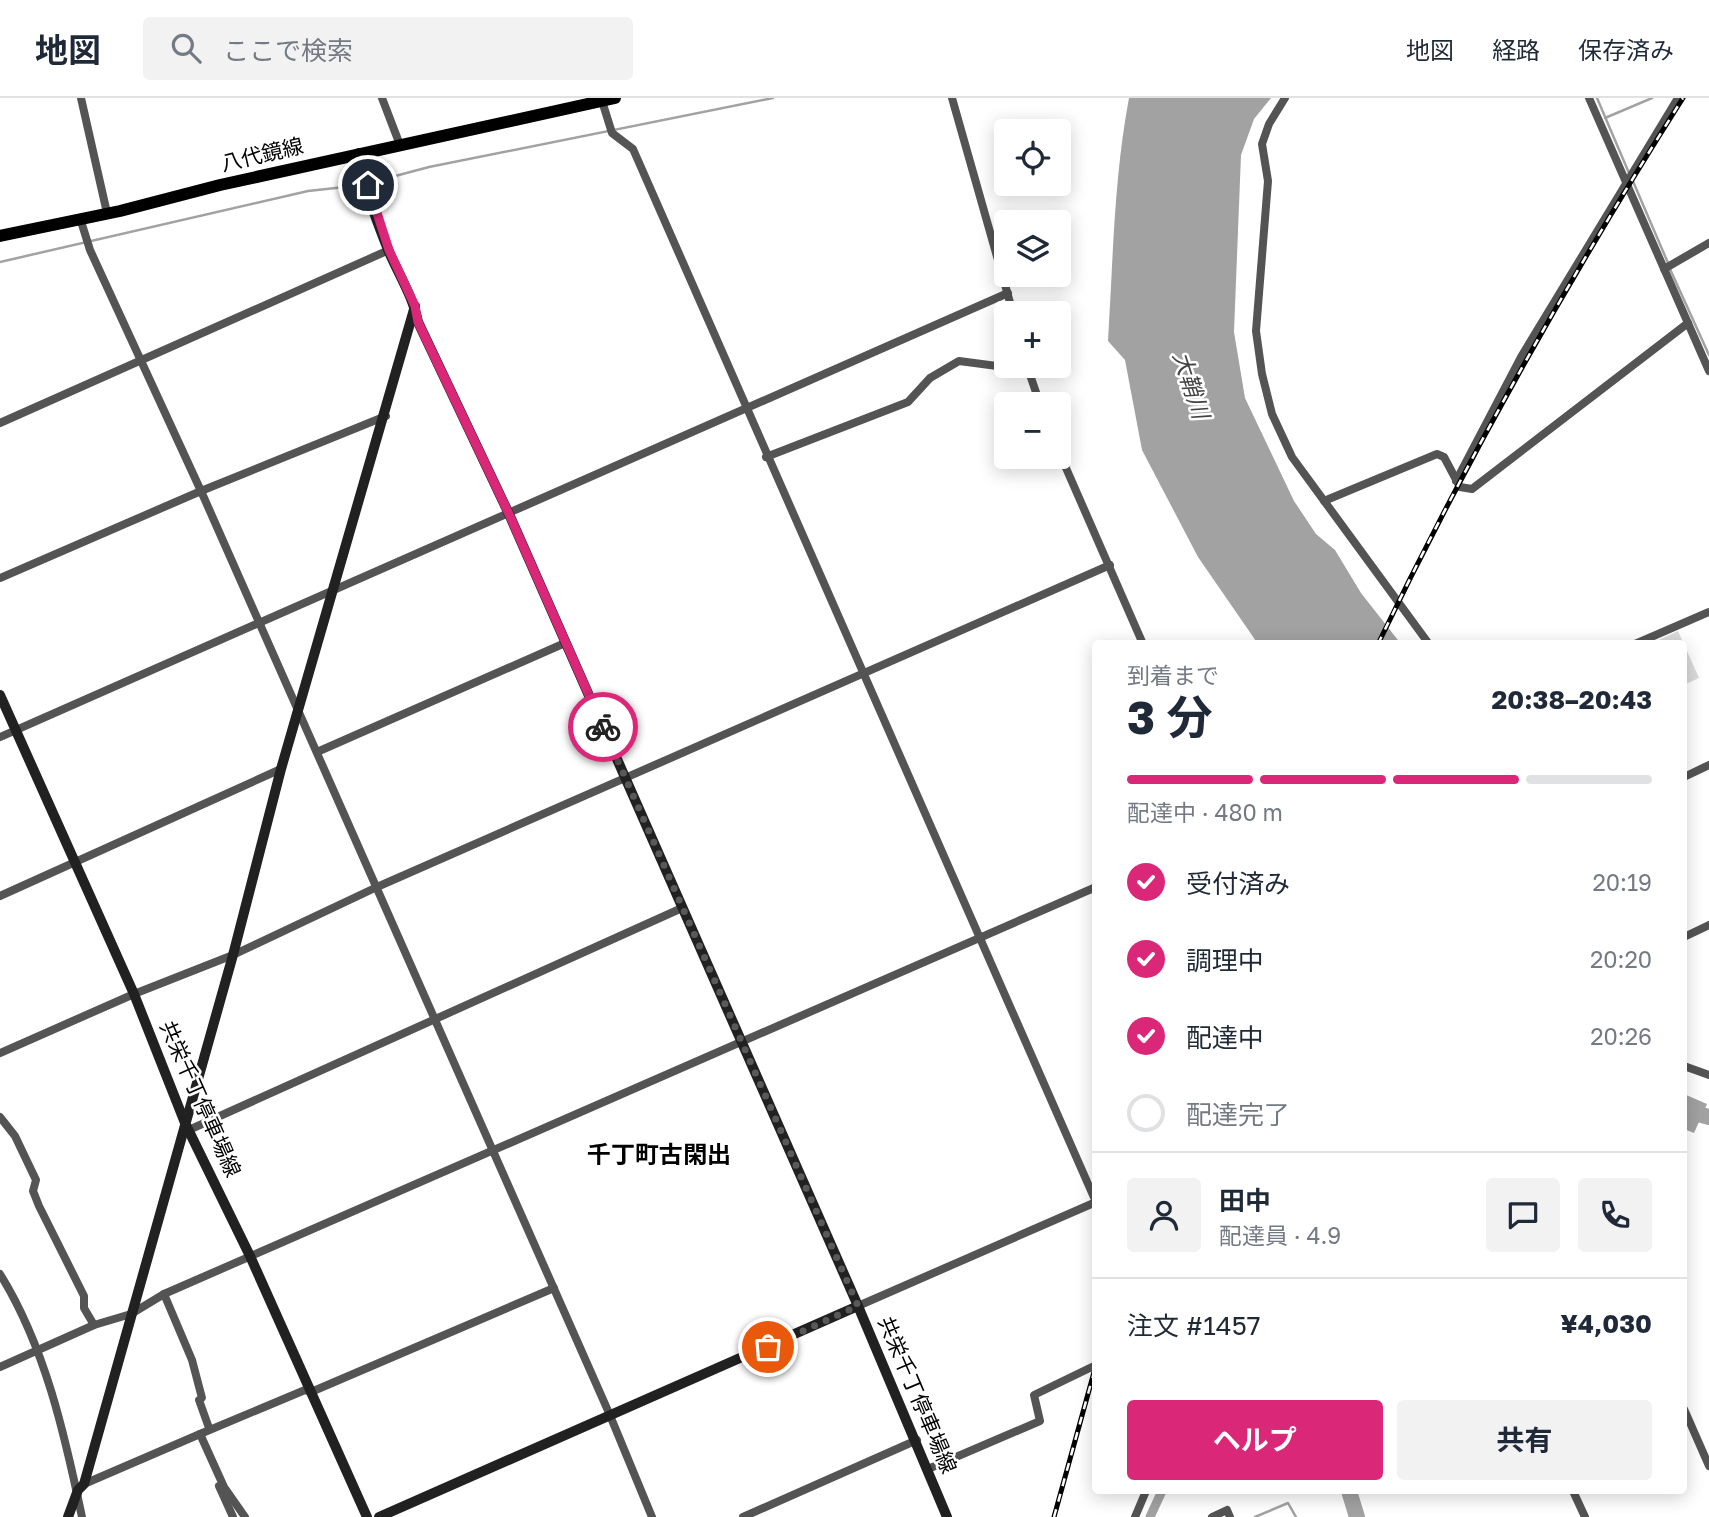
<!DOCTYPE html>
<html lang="ja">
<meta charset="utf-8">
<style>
:root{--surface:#fff;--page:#f2f2f3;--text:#1f2937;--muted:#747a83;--line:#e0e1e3;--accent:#db2777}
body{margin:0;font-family:"Golos Text","Noto Sans JP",sans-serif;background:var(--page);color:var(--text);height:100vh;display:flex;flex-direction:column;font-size:26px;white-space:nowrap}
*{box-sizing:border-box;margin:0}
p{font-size:23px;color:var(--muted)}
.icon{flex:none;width:38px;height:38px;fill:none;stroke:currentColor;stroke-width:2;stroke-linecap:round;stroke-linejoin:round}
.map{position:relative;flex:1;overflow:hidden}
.sheet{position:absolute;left:1092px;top:542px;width:595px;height:854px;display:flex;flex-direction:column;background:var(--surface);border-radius:7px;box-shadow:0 4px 18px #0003}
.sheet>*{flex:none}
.buttons{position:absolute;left:994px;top:21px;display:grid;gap:14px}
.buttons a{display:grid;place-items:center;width:77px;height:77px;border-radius:7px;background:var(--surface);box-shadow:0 4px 18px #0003;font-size:35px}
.pin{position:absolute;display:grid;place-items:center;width:60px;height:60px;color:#fff;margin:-30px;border:4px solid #fff;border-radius:50%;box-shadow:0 2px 7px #0007}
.courier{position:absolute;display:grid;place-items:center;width:70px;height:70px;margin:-35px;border:5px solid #db2777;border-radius:50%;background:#fff;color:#222;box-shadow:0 2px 9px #0007}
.summary em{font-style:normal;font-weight:700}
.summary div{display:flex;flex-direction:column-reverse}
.summary{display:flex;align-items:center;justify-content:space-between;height:119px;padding:0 35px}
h1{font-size:46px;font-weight:700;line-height:52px}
.bar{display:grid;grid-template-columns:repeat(4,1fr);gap:10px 7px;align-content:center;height:84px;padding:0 35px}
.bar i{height:9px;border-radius:5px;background:var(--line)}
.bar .active{background:var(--accent)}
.bar p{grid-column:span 4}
.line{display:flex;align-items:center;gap:18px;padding:0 35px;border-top:2px solid var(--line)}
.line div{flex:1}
.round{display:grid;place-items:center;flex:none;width:74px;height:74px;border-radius:7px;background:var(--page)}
ol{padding:0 35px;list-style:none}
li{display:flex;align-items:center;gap:21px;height:77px}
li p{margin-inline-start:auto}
li .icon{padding:7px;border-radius:50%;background:var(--accent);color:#fff;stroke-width:4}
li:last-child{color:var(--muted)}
li i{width:38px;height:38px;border:4px solid var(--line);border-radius:50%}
.cta{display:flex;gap:14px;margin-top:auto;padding:14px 35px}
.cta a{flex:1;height:80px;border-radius:7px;background:var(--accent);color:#fff;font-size:28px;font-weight:700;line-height:80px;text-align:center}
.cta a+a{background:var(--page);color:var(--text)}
header{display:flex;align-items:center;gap:42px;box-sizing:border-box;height:98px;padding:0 35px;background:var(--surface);border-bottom:2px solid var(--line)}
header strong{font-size:33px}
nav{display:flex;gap:38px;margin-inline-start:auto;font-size:24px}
.search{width:490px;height:63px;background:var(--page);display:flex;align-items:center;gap:18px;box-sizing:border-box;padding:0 24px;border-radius:7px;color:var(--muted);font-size:26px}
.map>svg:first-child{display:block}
.green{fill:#dbdbdb}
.water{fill:#a2a2a2}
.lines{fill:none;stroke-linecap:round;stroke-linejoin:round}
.stream{stroke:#a2a2a2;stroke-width:2.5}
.canal{stroke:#a2a2a2;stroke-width:9}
.river{stroke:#a2a2a2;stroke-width:16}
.street{stroke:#545454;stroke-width:8}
.secondary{stroke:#212121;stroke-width:10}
.primary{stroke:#000;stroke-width:12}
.rail-casing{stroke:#000;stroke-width:5}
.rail{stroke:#fff;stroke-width:2.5;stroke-dasharray:8;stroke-linecap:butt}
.done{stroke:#595959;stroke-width:7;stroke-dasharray:0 12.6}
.route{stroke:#db2777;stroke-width:9}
.labels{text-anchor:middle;stroke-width:5;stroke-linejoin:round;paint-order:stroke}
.street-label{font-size:21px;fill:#000;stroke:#fff}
.water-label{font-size:23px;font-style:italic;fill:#434343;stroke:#fff}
.quarter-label{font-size:24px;font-weight:bold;fill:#000;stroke:#fff}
</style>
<header>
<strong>地図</strong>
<div class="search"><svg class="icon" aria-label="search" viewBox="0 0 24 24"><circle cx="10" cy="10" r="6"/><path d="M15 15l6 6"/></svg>ここで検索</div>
<nav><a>地図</a><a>経路</a><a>保存済み</a></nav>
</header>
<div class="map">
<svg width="1709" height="1419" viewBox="0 0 1709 1419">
<rect width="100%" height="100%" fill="#fff"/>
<path class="green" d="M1678 533 1699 580 1684 587V546H1661L1659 542Z"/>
<g class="water">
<path d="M1129 0H1271L1254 21 1241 57 1234 234 1245 300 1294 403 1316 436 1335 452 1361 495 1401 546H1258L1198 459 1142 352 1125 262 1108 243C1113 162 1114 79 1129 0Z"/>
<path d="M1684 996 1707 1006 1694 1035 1684 1031Z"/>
</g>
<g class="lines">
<g class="stream">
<path d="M1597 0 1629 75"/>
<path d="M1605 20 1652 0"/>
<path d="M1632 81 1668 165"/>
<path d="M369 85 429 69 773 0"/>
<path d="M0 164 308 93 363 87"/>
<path d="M1670 171 1709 257"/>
<path d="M1255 1419 1288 1405 1296 1419"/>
</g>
<path class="canal" d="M1150 1419 1162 1393"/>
<g class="river">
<path d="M1684 1012 1709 1019"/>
<path d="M1349 1393 1357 1419"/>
</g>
<g class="street">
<path d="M81 0 107 115"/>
<path d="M382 0 400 47"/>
<path d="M952 0 1013 215"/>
<path d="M1285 0 1269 26 1262 46 1268 83 1256 233 1262 276 1272 316 1292 359 1429 546"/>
<path d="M1589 0 1709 273"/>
<path d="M602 3 612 35 633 51 1096 1104 858 1208"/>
<path d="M80 120 90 152 201 393 609 1315 652 1419"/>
<path d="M1664 171 1709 145"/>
<path d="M1027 268 1040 306"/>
<path d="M0 325 389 152"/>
<path d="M1059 354 1143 546"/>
<path d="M766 359 908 304 930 280 959 263 1028 272"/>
<path d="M1456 383 1521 259 1678 0"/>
<path d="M1324 403 1437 356 1444 359 1460 389 1472 391 1688 225"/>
<path d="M0 480 201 393 386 318"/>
<path d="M1635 546 1709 514"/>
<path d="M0 639 1008 195"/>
<path d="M317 654 565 545"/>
<path d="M1684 679 1709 667"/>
<path d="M0 798 281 671"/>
<path d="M1684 839 1709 827"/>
<path d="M0 955 134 896 233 857 377 789 1110 467"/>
<path d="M1684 968 1709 977"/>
<path d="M0 1019 15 1038 36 1082 33 1093 39 1108 84 1198V1210L94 1227"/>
<path d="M191 1031 682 810"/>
<path d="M0 1176C45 1248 65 1338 82 1419"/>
<path d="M164 1196 192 1262 202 1300 199 1302 209 1330"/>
<path d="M0 1269 94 1227 131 1216 164 1196 1096 789"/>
<path d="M1684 1311 1709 1368"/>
<path d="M200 1336 305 1292 311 1294 554 1190"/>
<path d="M928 1371 1040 1323 1034 1297 1096 1267"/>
<path d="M84 1386 200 1336 224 1389 245 1419"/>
<path d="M219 1388 233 1419"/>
<path d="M1573 1393 1585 1419"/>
<path d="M743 1419 917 1342"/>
<path d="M1135 1419 1146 1393"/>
<path d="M1212 1419 1227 1412 1230 1419"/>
</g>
<g class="secondary">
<path d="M359 55C361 83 378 127 389 154 399 177 413 199 418 224L509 416 858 1208"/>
<path d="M0 597 134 896 185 1025 250 1158 367 1419"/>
<path d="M68 1419 78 1392 84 1386 233 857 281 671 415 208"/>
<path d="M379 1419 858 1208 947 1419"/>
</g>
<path class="primary" d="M0 138 120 113 220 87 615 0"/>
<defs>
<g id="rail">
<path d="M1378 546C1469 357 1571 177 1683 0"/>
<path d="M1054 1419 1096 1267"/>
</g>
</defs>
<use href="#rail" class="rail-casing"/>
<use href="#rail" class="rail"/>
</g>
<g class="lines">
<path class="done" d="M603 629 858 1208 768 1249"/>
<path class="route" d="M368 87 389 152 415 208 418 224 509 416 603 629"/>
</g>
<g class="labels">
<g class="street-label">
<text transform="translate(262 57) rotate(-13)" y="7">八代鏡線</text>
<text transform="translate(200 1001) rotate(66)" y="7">共栄千丁停車場線</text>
<text transform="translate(917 1297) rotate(67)" y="7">共栄千丁停車場線</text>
</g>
<g class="water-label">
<text transform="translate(1191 287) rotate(72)" y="8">大鞘川</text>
</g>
<g class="quarter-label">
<text x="659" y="1065">千丁町古閑出</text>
</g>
</g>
</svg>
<div class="buttons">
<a><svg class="icon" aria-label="locate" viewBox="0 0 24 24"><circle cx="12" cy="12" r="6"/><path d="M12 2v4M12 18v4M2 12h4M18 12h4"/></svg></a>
<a><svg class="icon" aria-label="layers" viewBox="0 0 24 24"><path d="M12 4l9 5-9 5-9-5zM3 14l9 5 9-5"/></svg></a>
<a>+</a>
<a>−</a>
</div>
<div class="pin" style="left:768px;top:1249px;background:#ea580c"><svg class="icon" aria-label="bag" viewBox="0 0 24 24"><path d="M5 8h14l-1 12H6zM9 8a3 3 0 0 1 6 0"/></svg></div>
<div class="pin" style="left:368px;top:87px;background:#1f2937"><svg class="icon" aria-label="home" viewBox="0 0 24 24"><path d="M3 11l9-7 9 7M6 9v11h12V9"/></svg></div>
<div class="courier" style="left:603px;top:629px"><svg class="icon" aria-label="bike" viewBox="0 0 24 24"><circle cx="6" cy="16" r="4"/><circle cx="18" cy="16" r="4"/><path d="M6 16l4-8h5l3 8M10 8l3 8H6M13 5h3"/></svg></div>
<section class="sheet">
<div class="summary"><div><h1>3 分</h1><p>到着まで</p></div><em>20:38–20:43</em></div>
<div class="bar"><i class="active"></i><i class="active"></i><i class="active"></i><i></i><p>配達中 · 480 m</p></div>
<ol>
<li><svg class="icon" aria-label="check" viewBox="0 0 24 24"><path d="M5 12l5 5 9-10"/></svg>受付済み<p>20:19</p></li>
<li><svg class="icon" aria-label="check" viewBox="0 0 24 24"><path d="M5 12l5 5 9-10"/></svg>調理中<p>20:20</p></li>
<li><svg class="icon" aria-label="check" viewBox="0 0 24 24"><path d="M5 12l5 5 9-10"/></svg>配達中<p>20:26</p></li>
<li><i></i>配達完了</li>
</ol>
<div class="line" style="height:126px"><a class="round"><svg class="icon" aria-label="person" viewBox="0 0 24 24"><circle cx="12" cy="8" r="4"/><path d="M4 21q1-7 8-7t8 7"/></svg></a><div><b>田中</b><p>配達員 · 4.9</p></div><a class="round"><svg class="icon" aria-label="chat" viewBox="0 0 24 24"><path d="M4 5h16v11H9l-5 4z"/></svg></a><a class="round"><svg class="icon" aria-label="phone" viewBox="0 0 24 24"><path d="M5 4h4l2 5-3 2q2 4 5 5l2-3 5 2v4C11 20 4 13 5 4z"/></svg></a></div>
<div class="line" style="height:91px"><div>注文 #1457</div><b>¥4,030</b></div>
<div class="cta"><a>ヘルプ</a><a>共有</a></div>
</section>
</div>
